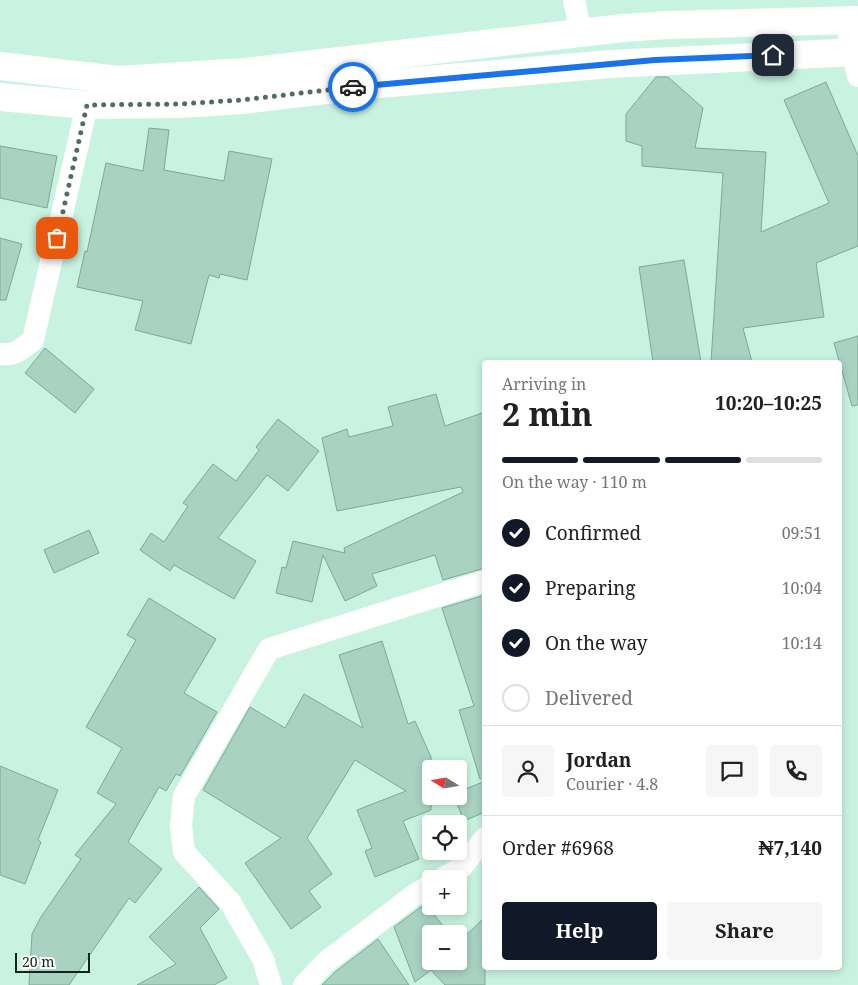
<!DOCTYPE html>
<meta charset="utf-8">
<style>
:root{--surface:#fff;--page:#f6f6f6;--text:#202124;--muted:#757577;--line:#e0e0e0;--accent:#111827}
body{margin:0;font-family:"Noto Serif",serif;background:var(--page);color:var(--text);height:100vh;display:flex;flex-direction:column;font-size:19px;white-space:nowrap}
*{box-sizing:border-box;margin:0}
p{font-size:16px;color:var(--muted)}
.icon{flex:none;width:28px;height:28px;fill:none;stroke:currentColor;stroke-width:2;stroke-linecap:round;stroke-linejoin:round}
.map{position:relative;flex:1;overflow:hidden}
.details{position:absolute;left:482px;top:360px;width:360px;height:610px;display:flex;flex-direction:column;background:var(--surface);border-radius:5px;box-shadow:0 2px 8px #0003}
.details>*{flex:none}
.needle{width:32px;rotate:281deg}
.buttons{position:absolute;left:422px;top:760px;display:grid;gap:10px}
.buttons a{display:grid;place-items:center;width:45px;height:45px;border-radius:5px;background:var(--surface);box-shadow:0 2px 8px #0003;font-size:25px}
.scale{position:absolute;left:15px;bottom:12px;width:75px;box-sizing:border-box;padding-left:5px;border:2px solid #13231d;border-top:0;font-size:14px;line-height:18px;white-space:nowrap;color:#13231d;-webkit-text-stroke:4px #fff;paint-order:stroke}
.pin{position:absolute;display:grid;place-items:center;width:42px;height:42px;color:#fff;margin:-21px;border-radius:10px;box-shadow:0 2px 8px #0006}
.courier{position:absolute;display:grid;place-items:center;width:50px;height:50px;margin:-25px;border:4px solid #1a73e8;border-radius:50%;background:#fff;color:#222;box-shadow:0 1px 6px #0007}
.overview em{font-style:normal;font-weight:700}
.overview div{display:flex;flex-direction:column-reverse}
.overview{display:flex;align-items:center;justify-content:space-between;height:85px;padding:0 20px}
h1{font-size:32px;font-weight:700;line-height:38px}
.bar{display:grid;grid-template-columns:repeat(4,1fr);gap:8px 5px;align-content:center;height:60px;padding:0 20px}
.bar i{height:6px;border-radius:4px;background:var(--line)}
.bar .on{background:var(--accent)}
.bar p{grid-column:span 4}
.line{display:flex;align-items:center;gap:12px;padding:0 20px;border-top:1px solid var(--line)}
.line div{flex:1}
.round{display:grid;place-items:center;flex:none;width:52px;height:52px;border-radius:5px;background:var(--page)}
ol{padding:0 20px;list-style:none}
li{display:flex;align-items:center;gap:15px;height:55px}
li p{margin-inline-start:auto}
li .icon{padding:5px;border-radius:50%;background:var(--accent);color:#fff;stroke-width:4}
li:last-child{color:var(--muted)}
li i{width:28px;height:28px;border:2px solid var(--line);border-radius:50%}
.button{display:flex;gap:10px;margin-top:auto;padding:10px 20px}
.button a{flex:1;height:58px;border-radius:5px;background:var(--accent);color:#fff;font-size:20px;font-weight:700;line-height:58px;text-align:center}
.button a+a{background:var(--page);color:var(--text)}
.map>svg:first-child{display:block}
.building{fill:#a9d2c2;stroke:#7ea797}
.lines{fill:none;stroke-linecap:round;stroke-linejoin:round}
.street{stroke:#fff;stroke-width:22}
.secondary{stroke:#fff;stroke-width:28}
.done{stroke:#526c62;stroke-width:5;stroke-dasharray:0 9}
.route{stroke:#1a73e8;stroke-width:6}
</style>
<div class="map">
<svg width="858" height="985" viewBox="0 0 858 985">
<rect width="100%" height="100%" fill="#c8f3e1"/>
<g class="building">
<path d="M656 77H668L703 108 695 148 766 152 761 232 829 203 784 100 826 82 858 156V246L816 263 824 317 743 328 752 362H711L723 173 642 166V146L626 141V114Z"/>
<path d="M149 128 169 130 164 170 224 181 229 151 272 159 247 280 220 274 219 278 209 275 191 344 135 330 143 301 77 287 85 251 87 252 106 163 143 171Z"/>
<path d="M0 146 57 156 47 208 0 198Z"/>
<path d="M0 238 22 244 6 300H0Z"/>
<path d="M684 260 701 362H653L639 267Z"/>
<path d="M858 336V405L852 406 834 343Z"/>
<path d="M45 348 94 389 75 413 25 373Z"/>
<path d="M436 394 445 426 485 412V568L443 580 435 555 372 574 377 586 345 601 323 555 312 602 276 593 282 567 286 568 293 541 345 553 344 548 463 492 461 487 337 511 322 438 347 429 349 437 393 426 388 407Z"/>
<path d="M278 419 319 451 288 491 267 475 218 538 256 561 234 599 174 565 170 571 140 550 151 533 164 542 188 506 183 503 213 464 236 481 259 450 256 447Z"/>
<path d="M89 530 99 553 54 573 44 550Z"/>
<path d="M485 595V778L480 779 459 710 474 706 442 608Z"/>
<path d="M149 598 216 639 184 693 217 712 180 776 176 774 166 791 159 787 128 842 162 869 135 903 129 898 69 985H29L32 934 41 917 81 859 75 855 116 804 97 793 122 748 86 727 136 640 127 635Z"/>
<path d="M382 641 408 724 415 721 431 757V810L403 821 419 859 375 877 365 851 372 848 357 810 406 791 355 760 307 838 332 874 309 891 321 907 291 929 245 863 281 838 203 790 250 707 285 728 304 694 363 728 339 655Z"/>
<path d="M0 766 58 790 38 840 41 842 25 884 0 875Z"/>
<path d="M485 781V812L464 821 454 796H459V792Z"/>
<path d="M199 887 219 909 200 928 227 978 214 985H137L176 964 149 937Z"/>
<path d="M425 904 450 934H431V961H459V942L485 917V985H445L431 970 415 982 394 927Z"/>
<path d="M378 939 409 985H322L335 972Z"/>
</g>
<g class="lines">
<g class="street">
<path d="M574 0 581 34"/>
<path d="M846 20 852 52 858 76"/>
<path d="M0 354C15 356 22 349 33 340L87 105"/>
<path d="M442 879 461 868 485 838"/>
<path d="M271 985 263 959 230 902 184 852 181 825 184 796 269 649 485 581"/>
<path d="M304 985 326 962 413 896 431 885"/>
</g>
<g class="secondary">
<path d="M0 66 118 80 245 72 623 28 668 25 858 20"/>
<path d="M0 97 87 105 179 104 242 100 367 85 611 64 858 52"/>
</g>
</g>
<g class="lines">
<path class="done" d="M57 238 87 105 179 104 242 100 353 87"/>
<path class="route" d="M353 87 655 60 773 55"/>
</g>
</svg>
<div class="buttons">
<a><svg class="needle" viewBox="-14 -14 28 28"><path d="M0-13l5 13h-10z" fill="#e53935"/><path d="M0 13l5-13h-10z" fill="#757577"/></svg></a>
<a><svg class="icon" aria-label="locate" viewBox="0 0 24 24"><circle cx="12" cy="12" r="6"/><path d="M12 2v4M12 18v4M2 12h4M18 12h4"/></svg></a>
<a>+</a>
<a>−</a>
</div>
<div class="scale">20 m</div>
<div class="pin" style="left:57px;top:238px;background:#ea580c"><svg class="icon" aria-label="bag" viewBox="0 0 24 24"><path d="M5 8h14l-1 12H6zM9 8a3 3 0 0 1 6 0"/></svg></div>
<div class="pin" style="left:773px;top:55px;background:#1f2937"><svg class="icon" aria-label="home" viewBox="0 0 24 24"><path d="M3 11l9-7 9 7M6 9v11h12V9"/></svg></div>
<div class="courier" style="left:353px;top:87px"><svg class="icon" aria-label="car" viewBox="0 0 24 24"><path d="M5 17H2v-5l4-1 3-4h7l3 4 3 1v5h-3M9 17h6M6 11h13"/><circle cx="7" cy="17" r="2"/><circle cx="17" cy="17" r="2"/></svg></div>
<section class="details">
<div class="overview"><div><h1>2 min</h1><p>Arriving in</p></div><em>10:20–10:25</em></div>
<div class="bar"><i class="on"></i><i class="on"></i><i class="on"></i><i></i><p>On the way · 110 m</p></div>
<ol>
<li><svg class="icon" aria-label="check" viewBox="0 0 24 24"><path d="M5 12l5 5 9-10"/></svg>Confirmed<p>09:51</p></li>
<li><svg class="icon" aria-label="check" viewBox="0 0 24 24"><path d="M5 12l5 5 9-10"/></svg>Preparing<p>10:04</p></li>
<li><svg class="icon" aria-label="check" viewBox="0 0 24 24"><path d="M5 12l5 5 9-10"/></svg>On the way<p>10:14</p></li>
<li><i></i>Delivered</li>
</ol>
<div class="line" style="height:90px"><a class="round"><svg class="icon" aria-label="person" viewBox="0 0 24 24"><circle cx="12" cy="8" r="4"/><path d="M4 21q1-7 8-7t8 7"/></svg></a><div><b>Jordan</b><p>Courier · 4.8</p></div><a class="round"><svg class="icon" aria-label="chat" viewBox="0 0 24 24"><path d="M4 5h16v11H9l-5 4z"/></svg></a><a class="round"><svg class="icon" aria-label="phone" viewBox="0 0 24 24"><path d="M5 4h4l2 5-3 2q2 4 5 5l2-3 5 2v4C11 20 4 13 5 4z"/></svg></a></div>
<div class="line" style="height:65px"><div>Order #6968</div><b>₦7,140</b></div>
<div class="button"><a>Help</a><a>Share</a></div>
</section>
</div>
